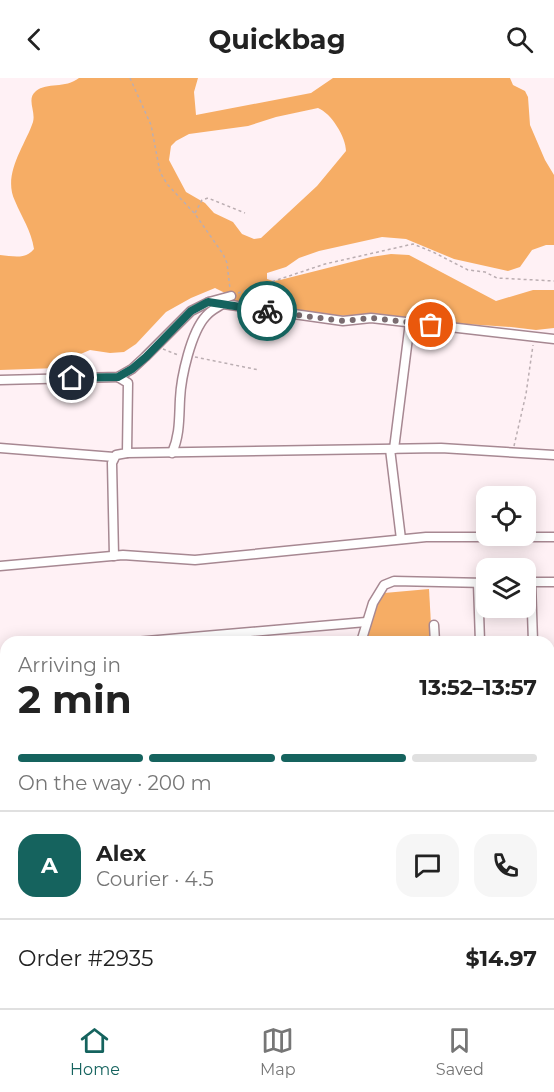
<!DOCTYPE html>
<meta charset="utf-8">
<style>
:root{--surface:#fff;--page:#f6f6f6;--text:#222;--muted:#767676;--line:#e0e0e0;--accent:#15635e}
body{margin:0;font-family:Montserrat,sans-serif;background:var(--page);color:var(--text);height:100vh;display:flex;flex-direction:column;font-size:22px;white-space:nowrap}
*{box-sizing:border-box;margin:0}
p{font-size:20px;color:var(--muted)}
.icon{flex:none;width:33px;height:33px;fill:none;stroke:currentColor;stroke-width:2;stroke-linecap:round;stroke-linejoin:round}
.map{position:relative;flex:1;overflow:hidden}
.details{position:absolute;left:0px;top:558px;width:555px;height:372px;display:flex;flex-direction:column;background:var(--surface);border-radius:18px 18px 0 0;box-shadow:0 3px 15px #0003}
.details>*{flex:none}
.controls{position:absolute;left:476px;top:408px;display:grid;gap:12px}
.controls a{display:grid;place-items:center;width:60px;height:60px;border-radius:12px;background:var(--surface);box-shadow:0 3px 15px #0003;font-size:30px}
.pin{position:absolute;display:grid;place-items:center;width:51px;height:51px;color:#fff;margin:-26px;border:3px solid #fff;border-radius:50%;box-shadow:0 2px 6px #0007}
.courier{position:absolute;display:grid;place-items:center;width:60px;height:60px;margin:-30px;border:4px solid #15635e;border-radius:50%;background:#fff;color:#222;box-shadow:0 2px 8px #0007}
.headline em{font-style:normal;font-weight:700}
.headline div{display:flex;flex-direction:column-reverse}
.headline{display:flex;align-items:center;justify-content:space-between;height:102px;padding:0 18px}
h1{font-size:39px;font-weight:700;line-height:45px}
.bar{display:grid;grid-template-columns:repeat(4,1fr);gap:9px 6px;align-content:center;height:72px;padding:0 18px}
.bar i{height:8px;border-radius:4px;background:var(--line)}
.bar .selected{background:var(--accent)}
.bar p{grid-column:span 4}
.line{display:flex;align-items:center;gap:15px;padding:0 18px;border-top:2px solid var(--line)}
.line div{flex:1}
.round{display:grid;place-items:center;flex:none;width:63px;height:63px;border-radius:18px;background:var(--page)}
header{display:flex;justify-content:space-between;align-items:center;height:78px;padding:0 18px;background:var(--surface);font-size:27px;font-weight:700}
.tab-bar{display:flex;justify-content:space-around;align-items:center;height:84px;border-top:2px solid var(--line);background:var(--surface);font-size:16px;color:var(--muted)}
.tab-bar a{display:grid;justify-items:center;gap:3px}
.tab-bar .selected{color:var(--accent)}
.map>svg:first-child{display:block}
.forest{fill:#f6ad65;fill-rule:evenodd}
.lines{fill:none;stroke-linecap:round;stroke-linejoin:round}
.minor-casing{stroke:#a78892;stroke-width:11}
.path{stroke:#bbaeb2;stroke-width:1.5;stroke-dasharray:3 3;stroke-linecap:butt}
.minor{stroke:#fff;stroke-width:8}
.done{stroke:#7a6c70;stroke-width:6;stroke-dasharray:0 10.8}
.route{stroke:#15635e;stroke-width:8}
</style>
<header><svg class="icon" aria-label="back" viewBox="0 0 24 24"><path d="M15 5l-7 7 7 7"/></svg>Quickbag<svg class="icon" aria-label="search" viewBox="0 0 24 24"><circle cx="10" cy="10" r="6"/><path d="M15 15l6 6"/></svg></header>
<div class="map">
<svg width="554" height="930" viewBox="0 0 554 930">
<rect width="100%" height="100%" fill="#fff1f5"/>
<g class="forest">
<path d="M79 0H198L194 14 196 37 311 15 333 0H510L513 7 525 13 528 19 530 47 545 82 554 97V167H546L532 172 520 189 508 193 454 181 406 161 382 159 319 173 299 180 286 189 267 195V201L273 203 280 202 371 179 391 176 409 177 496 223 533 212H554V250L536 252 511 249 319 236 235 226 227 216 215 210 191 220 166 234 136 266 124 274 110 275 90 272 76 278 58 290 0 292V177C13 178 25 182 34 171 31 152 22 140 15 123 2 96 25 68 33 44 36 33 26 21 36 13 47 4 65 11 79 0ZM318 30C331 35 346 59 346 73L317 108 261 160 254 161 242 156 233 144 214 135 205 125 186 114 169 82 171 68 176 63 189 56 248 48 276 39Z"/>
<path d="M429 511 432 564H356L373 516Z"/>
<path d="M554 636V727L549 728V637Z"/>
<path d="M6 688V924H56L64 930H0V691Z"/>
<path d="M554 763V906L549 907V765Z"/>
<path d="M110 924 132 925 156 930H94Z"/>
</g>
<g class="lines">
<defs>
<g id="minor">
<path d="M209 224 343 243 371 240 554 261"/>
<path d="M0 302 118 299 132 291 145 279 191 233 209 224 231 218"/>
<path d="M0 370 114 379"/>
<path d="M390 371 401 461"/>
<path d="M394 371 410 244"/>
<path d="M127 375 441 370 554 377"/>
<path d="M172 375C180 357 179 340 180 321 181 299 191 254 206 238 210 233 216 230 221 227"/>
<path d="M114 478 112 385 116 377 127 375 128 305 118 299"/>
<path d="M0 488 123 477 195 482 426 459H554"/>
<path d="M525 504H554"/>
<path d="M531 504 533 564"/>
<path d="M478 505 480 564"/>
<path d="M434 547 435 564"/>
<path d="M135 564 366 544"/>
<path d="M361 564 373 525 384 507 394 503 486 505"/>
<path d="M549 590H554"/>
</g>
</defs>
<use href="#minor" class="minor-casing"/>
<g class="path">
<path d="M130 0 151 47 160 94 167 106 195 136 223 176 227 185 230 211"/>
<path d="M195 135 202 122 208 120 245 135"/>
<path d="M238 215 325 186 413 166 433 174 468 192 485 194 497 200 554 203"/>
<path d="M163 271 178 277"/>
<path d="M195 279 259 292"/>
<path d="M514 368 526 316 533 267"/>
</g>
<use href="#minor" class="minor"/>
</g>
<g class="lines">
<path class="done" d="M267 233 343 243 371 240 431 247"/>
<path class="route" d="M72 300 118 299 132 291 146 279 191 233 208 224 267 233"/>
</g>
</svg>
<div class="controls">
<a><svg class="icon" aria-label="locate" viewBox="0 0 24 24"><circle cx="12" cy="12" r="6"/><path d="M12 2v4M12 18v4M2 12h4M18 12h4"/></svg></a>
<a><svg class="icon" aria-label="layers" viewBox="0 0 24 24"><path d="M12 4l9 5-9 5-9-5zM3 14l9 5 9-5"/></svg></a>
</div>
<div class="pin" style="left:431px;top:247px;background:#ea580c"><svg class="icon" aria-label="bag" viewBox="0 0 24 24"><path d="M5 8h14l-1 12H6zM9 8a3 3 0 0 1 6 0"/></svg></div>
<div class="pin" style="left:72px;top:300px;background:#1f2937"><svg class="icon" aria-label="home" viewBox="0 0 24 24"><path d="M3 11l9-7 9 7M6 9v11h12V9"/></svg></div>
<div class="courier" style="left:267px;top:233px"><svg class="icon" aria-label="bike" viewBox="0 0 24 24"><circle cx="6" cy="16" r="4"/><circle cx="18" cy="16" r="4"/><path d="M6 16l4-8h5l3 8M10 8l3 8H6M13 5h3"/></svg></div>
<section class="details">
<div class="headline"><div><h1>2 min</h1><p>Arriving in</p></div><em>13:52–13:57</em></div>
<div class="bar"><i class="selected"></i><i class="selected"></i><i class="selected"></i><i></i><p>On the way · 200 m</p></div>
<div class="line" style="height:108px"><b class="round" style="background:var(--accent);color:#fff">A</b><div><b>Alex</b><p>Courier · 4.5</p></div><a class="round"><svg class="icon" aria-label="chat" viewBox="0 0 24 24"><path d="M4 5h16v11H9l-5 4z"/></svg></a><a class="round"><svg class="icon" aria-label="phone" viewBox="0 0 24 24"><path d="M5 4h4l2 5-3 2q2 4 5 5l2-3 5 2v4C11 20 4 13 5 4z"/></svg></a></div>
<div class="line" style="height:78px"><div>Order #2935</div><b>$14.97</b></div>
</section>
</div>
<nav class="tab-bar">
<a class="selected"><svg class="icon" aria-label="home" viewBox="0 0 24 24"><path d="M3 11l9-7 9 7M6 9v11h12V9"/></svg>Home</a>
<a><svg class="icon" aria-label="map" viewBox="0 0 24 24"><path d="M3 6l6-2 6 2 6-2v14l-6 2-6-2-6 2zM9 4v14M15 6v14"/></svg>Map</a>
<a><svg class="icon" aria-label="saved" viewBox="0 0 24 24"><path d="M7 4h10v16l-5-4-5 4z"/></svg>Saved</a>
</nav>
